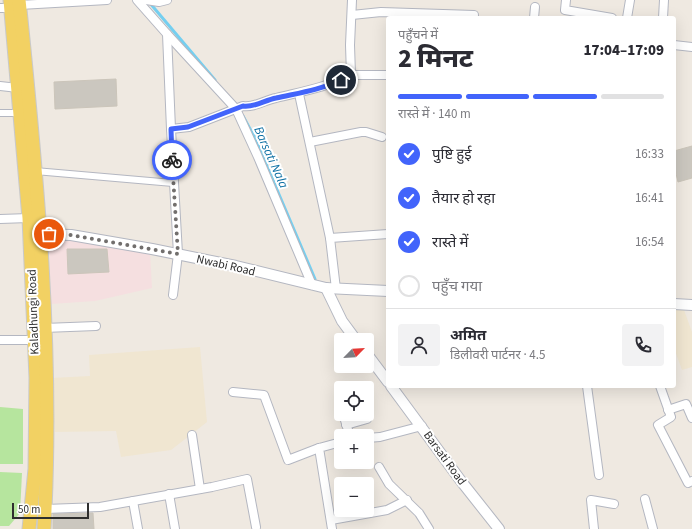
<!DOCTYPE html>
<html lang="hi">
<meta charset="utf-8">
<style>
:root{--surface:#fff;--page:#f2f2f3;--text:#2b2b33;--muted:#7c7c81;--line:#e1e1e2;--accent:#4264fb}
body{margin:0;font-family:"Source Sans 3","Noto Sans Devanagari",sans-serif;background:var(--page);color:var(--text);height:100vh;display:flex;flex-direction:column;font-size:15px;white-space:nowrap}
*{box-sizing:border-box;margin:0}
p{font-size:13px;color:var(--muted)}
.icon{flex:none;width:22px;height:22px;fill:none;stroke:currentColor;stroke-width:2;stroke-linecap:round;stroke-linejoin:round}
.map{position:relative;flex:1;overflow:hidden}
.side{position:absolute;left:386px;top:16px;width:290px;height:372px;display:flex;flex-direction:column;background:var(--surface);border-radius:4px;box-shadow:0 4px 16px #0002}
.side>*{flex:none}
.needle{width:26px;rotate:66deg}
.buttons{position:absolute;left:334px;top:333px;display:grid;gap:8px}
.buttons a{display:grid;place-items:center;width:40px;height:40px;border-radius:4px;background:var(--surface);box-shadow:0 4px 16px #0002;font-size:20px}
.scale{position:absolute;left:12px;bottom:10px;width:77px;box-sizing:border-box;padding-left:4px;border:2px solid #2e2e2e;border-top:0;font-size:11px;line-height:14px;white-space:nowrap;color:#2e2e2e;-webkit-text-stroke:3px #fff;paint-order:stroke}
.pin{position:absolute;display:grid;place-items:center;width:34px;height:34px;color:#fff;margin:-17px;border:2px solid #fff;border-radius:50%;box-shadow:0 1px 4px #0007}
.courier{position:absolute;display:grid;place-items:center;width:40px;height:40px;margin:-20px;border:3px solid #4264fb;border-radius:50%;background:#fff;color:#222;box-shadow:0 1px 5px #0007}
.head em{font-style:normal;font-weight:800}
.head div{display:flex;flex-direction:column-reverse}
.head{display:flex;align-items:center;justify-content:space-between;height:68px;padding:0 12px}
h1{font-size:26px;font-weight:800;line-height:30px}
.bar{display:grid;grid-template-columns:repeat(4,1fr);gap:6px 4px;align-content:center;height:48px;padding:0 12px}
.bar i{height:5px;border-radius:3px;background:var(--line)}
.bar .selected{background:var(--accent)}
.bar p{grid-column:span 4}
.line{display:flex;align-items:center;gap:10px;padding:0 12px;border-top:1px solid var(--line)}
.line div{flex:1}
.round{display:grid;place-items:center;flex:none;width:42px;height:42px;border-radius:4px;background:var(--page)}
ol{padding:0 12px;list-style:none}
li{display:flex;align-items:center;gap:12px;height:44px}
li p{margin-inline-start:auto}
li .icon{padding:4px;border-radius:50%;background:var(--accent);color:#fff;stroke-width:4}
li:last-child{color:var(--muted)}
li i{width:22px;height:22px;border:2px solid var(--line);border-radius:50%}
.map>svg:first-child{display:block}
.education{fill:#f0e6d1}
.medical{fill:#f5dfe0}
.grass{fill:#b6e59e}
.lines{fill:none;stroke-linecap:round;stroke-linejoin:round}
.stream{stroke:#75cff0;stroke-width:3}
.building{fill:#cbc7bf;stroke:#cbc5ba}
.pedestrian-casing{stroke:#b4b7c1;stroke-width:8}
.minor-casing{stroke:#b4b7c1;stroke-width:10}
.tertiary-casing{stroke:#b4b7c1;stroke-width:12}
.primary-casing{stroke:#c9c9c9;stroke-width:15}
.pedestrian{stroke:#fff;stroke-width:6}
.minor{stroke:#fff;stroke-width:8}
.tertiary{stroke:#fff;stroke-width:10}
.primary{stroke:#f2d163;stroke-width:13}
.done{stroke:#726f6d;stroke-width:4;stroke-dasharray:0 7.2}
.route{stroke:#4264fb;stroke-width:5}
.labels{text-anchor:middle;stroke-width:4;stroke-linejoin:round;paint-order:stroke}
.street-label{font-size:12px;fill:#2e2e2e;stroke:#fff}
.water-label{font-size:13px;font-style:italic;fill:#0d6fa3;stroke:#fff}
</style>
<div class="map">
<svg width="692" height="529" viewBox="0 0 692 529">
<rect width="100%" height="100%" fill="#efe9e1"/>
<g class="education">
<path d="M674 310H684L692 332V367L682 370 674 348Z"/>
<path d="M200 347 207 422 171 450 121 457 116 431 55 432 51 378 90 376 89 355Z"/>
</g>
<path class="medical" d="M69 239 150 252 152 288 95 301 51 304 49 244Z"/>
<g class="grass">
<path d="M0 407 23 409V464H0Z"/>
<path d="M0 472 22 473 20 513 9 526H0Z"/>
</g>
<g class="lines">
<g class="stream">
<path d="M149 2 215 80"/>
<path d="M243 116 255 138 315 279"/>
</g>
</g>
<g class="building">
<path d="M116 79 117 106 55 109 54 82Z"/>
<path d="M692 146V178L678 182 674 165V151Z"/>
<path d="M67 249H107L109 272 68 274Z"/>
<path d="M93 513 94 529H53V514Z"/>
</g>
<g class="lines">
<defs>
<g id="pedestrian">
<path d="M0 113H20"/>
<path d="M35 171 173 183"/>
</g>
<g id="minor">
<path d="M137 0 167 34 171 129"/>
<path d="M146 0 159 2 167 0"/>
<path d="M566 0 565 10 612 18"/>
<path d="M20 5 107 0"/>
<path d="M0 8H11"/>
<path d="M352 15 381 12 474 15 473 18"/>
<path d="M534 18 535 7"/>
<path d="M627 18 630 0"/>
<path d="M663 18 664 0"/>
<path d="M167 34 236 109 258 157 312 285"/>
<path d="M674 45 692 47"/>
<path d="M351 75H388"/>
<path d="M0 86 18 88"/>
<path d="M299 94 330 238"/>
<path d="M310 142 361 132H366L382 137"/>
<path d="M0 219 29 218"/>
<path d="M336 289 330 238 388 234"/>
<path d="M173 295 178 254 171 129 189 127 243 106C254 108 265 100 276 98 304 91 324 88 351 75L350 45 352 0"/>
<path d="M44 328 96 326"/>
<path d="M0 340H34"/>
<path d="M587 386 599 475"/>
<path d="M660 386 671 417 658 425 688 483 692 481"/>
<path d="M233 392 264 395 288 460 319 448"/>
<path d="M341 406V407"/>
<path d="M668 410 686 404 692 418"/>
<path d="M343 414 350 436"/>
<path d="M346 425 367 419"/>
<path d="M192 435 200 489"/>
<path d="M367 438 380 437 422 426"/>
<path d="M379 467 389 484 419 513 429 529"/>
<path d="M169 494 175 529"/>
<path d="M645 499 653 529"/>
<path d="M133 501 138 529"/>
<path d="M45 509 100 507 212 487 247 479 256 527"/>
<path d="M331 520 387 510 407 500"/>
<path d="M332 529 319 448 341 442"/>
<path d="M594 529 591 500 614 504"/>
</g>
<g id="tertiary">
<path d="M40 234 71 235 152 249 236 266 326 288 388 291"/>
<path d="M326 288 342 321 356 340"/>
<path d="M674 304 692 305"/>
<path d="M367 354 388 382"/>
<path d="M391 386 461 481 499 529"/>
</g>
<g id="primary">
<path d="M10 0 29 218 36 378 35 469 29 529"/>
<path d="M19 0C37 174 54 354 44 529"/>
</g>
</defs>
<use href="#pedestrian" class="pedestrian-casing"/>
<use href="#minor" class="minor-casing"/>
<use href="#tertiary" class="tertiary-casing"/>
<use href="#primary" class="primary-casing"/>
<use href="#pedestrian" class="pedestrian"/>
<use href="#minor" class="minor"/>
<use href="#tertiary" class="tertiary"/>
<use href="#primary" class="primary"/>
</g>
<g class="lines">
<path class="done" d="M49 234 71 235 178 254 172 160"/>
<path class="route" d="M172 160 171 129 188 127 243 106C254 108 265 100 276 98 298 93 320 90 341 80"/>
</g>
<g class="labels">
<g class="street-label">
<text transform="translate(226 265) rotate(13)" y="4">Nwabi Road</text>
<text transform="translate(33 312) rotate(-92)" y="4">Kaladhungi Road</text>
<text transform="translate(445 458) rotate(54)" y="4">Barsati Road</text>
</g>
<g class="water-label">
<text transform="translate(272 157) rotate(66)" y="5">Barsati Nala</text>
</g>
</g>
</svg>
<div class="buttons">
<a><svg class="needle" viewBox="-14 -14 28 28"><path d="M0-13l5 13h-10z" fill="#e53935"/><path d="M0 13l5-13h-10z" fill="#7c7c81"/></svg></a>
<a><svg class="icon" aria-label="locate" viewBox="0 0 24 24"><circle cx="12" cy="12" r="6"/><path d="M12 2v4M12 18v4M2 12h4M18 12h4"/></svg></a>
<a>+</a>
<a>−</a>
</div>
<div class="scale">50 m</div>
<div class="pin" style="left:49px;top:234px;background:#ea580c"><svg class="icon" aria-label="bag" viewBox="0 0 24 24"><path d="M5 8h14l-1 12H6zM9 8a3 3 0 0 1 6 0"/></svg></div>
<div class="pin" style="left:341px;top:80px;background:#1f2937"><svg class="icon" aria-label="home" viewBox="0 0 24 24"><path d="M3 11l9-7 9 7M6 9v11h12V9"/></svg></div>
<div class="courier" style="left:172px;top:160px"><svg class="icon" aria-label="bike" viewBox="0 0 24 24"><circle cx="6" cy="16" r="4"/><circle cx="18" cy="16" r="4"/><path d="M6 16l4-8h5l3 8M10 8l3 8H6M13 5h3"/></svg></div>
<section class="side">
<div class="head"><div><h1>2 मिनट</h1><p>पहुँचने में</p></div><em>17:04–17:09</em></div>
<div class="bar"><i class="selected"></i><i class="selected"></i><i class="selected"></i><i></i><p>रास्ते में · 140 m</p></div>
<ol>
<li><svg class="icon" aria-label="check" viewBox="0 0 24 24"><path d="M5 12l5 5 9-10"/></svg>पुष्टि हुई<p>16:33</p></li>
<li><svg class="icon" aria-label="check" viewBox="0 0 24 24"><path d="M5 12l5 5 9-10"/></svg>तैयार हो रहा<p>16:41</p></li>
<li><svg class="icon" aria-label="check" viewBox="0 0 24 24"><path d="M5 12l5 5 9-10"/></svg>रास्ते में<p>16:54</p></li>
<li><i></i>पहुँच गया</li>
</ol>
<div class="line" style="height:72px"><a class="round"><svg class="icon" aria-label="person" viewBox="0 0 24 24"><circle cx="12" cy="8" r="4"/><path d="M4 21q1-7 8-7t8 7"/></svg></a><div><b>अमित</b><p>डिलीवरी पार्टनर · 4.5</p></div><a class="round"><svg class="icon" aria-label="phone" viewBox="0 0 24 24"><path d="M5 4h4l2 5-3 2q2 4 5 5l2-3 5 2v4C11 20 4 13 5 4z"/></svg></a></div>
</section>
</div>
